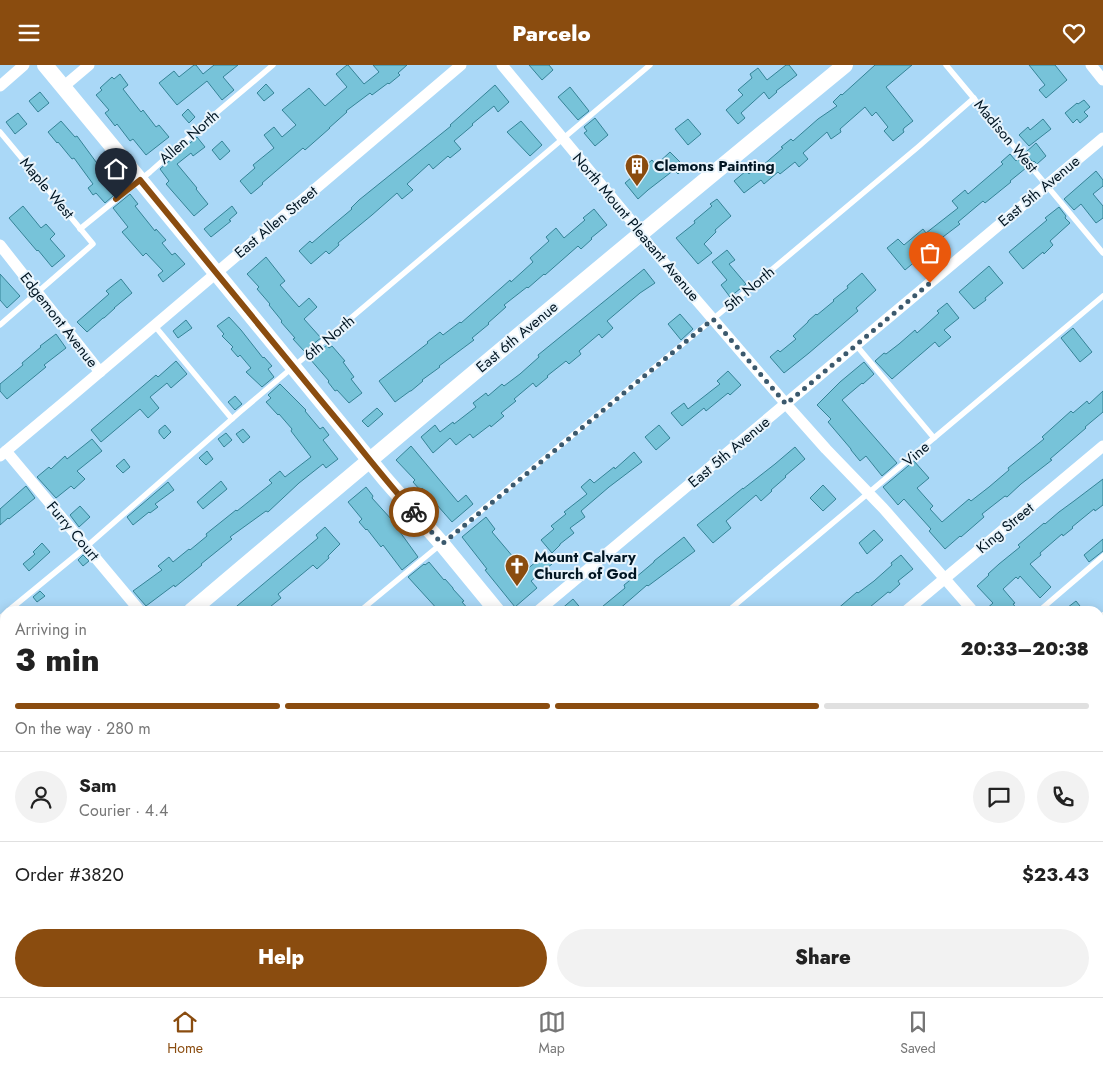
<!DOCTYPE html>
<meta charset="utf-8">
<style>
:root{--surface:#fff;--page:#f2f2f2;--text:#222;--muted:#767676;--line:#e0e0e0;--accent:#8a4c0f}
body{margin:0;font-family:Jost,sans-serif;background:var(--page);color:var(--text);height:100vh;display:flex;flex-direction:column;font-size:19px;white-space:nowrap}
*{box-sizing:border-box;margin:0}
p{font-size:16px;color:var(--muted)}
.icon{flex:none;width:28px;height:28px;fill:none;stroke:currentColor;stroke-width:2;stroke-linecap:round;stroke-linejoin:round}
.map{position:relative;flex:1;overflow:hidden}
.drawer{position:absolute;left:0px;top:541px;width:1104px;height:391px;display:flex;flex-direction:column;background:var(--surface);border-radius:15px 15px 0 0;box-shadow:0 2px 12px #0003}
.drawer>*{flex:none}
.pin{position:absolute;display:grid;place-items:center;width:42px;height:42px;color:#fff;margin:-51px -21px;border-radius:50% 50% 50% 0;rotate:-45deg;box-shadow:0 0 5px #0007}
.pin .icon{rotate:45deg}
.courier{position:absolute;display:grid;place-items:center;width:50px;height:50px;margin:-25px;border:4px solid #8a4c0f;border-radius:50%;background:#fff;color:#222;box-shadow:0 1px 6px #0007}
.overview em{font-style:normal;font-weight:800}
.overview div{display:flex;flex-direction:column-reverse}
.overview{display:flex;align-items:center;justify-content:space-between;height:85px;padding:0 15px}
h1{font-size:32px;font-weight:800;line-height:38px}
.bar{display:grid;grid-template-columns:repeat(4,1fr);gap:8px 5px;align-content:center;height:60px;padding:0 15px}
.bar i{height:6px;border-radius:4px;background:var(--line)}
.bar .selected{background:var(--accent)}
.bar p{grid-column:span 4}
.line{display:flex;align-items:center;gap:12px;padding:0 15px;border-top:1px solid var(--line)}
.line div{flex:1}
.round{display:grid;place-items:center;flex:none;width:52px;height:52px;border-radius:26px;background:var(--page)}
.action{display:flex;gap:10px;margin-top:auto;padding:10px 15px}
.action a{flex:1;height:58px;border-radius:30px;background:var(--accent);color:#fff;font-size:20px;font-weight:800;line-height:58px;text-align:center}
.action a+a{background:var(--page);color:var(--text)}
header{display:flex;justify-content:space-between;align-items:center;height:65px;padding:0 15px;background:var(--accent);color:#fff;font-size:22px;font-weight:800}
.tab-bar{display:flex;justify-content:space-around;align-items:center;height:70px;border-top:1px solid var(--line);background:var(--surface);font-size:14px;color:var(--muted)}
.tab-bar a{display:grid;justify-items:center;gap:2px}
.tab-bar .selected{color:var(--accent)}
.map>svg:first-child{display:block}
.building{fill:#77c3d9;stroke:#358397}
.lines{fill:none;stroke-linecap:round;stroke-linejoin:round}
.lane{stroke:#fff;stroke-width:5.5}
.street{stroke:#fff;stroke-width:11}
.secondary{stroke:#fff;stroke-width:16}
.done{stroke:#3b596d;stroke-width:5;stroke-dasharray:0 9}
.route{stroke:#8a4c0f;stroke-width:6}
.labels{text-anchor:middle;stroke-width:4;stroke-linejoin:round;paint-order:stroke}
.street-label{font-size:15px;fill:#001522;stroke:#e8f4fc}
.poi-label{font-size:15px;font-weight:bold;fill:#001522;stroke:#e8f4fc;text-anchor:start}
</style>
<header><svg class="icon" aria-label="menu" viewBox="0 0 24 24"><path d="M4 6h16M4 12h16M4 18h16"/></svg>Parcelo<svg class="icon" aria-label="heart" viewBox="0 0 24 24"><path d="M12 20l-8-8c-3-5 5-10 8-4 3-6 11-1 8 4z"/></svg></header>
<div class="map">
<svg width="1103" height="932" viewBox="0 0 1103 932">
<rect width="100%" height="100%" fill="#aad8f7"/>
<g class="building">
<path d="M194 0H196L203 9 214 0H238L223 12 234 25 222 35 207 16 177 40 159 18 174 6 179 12Z"/>
<path d="M347 0H348L364 19 379 7 373 0H407L398 8 400 10 389 19 388 18 372 30 370 28 346 46 347 47 329 63H330L305 85 303 83 262 118 263 119 251 129 240 116 255 103 253 100 274 83 264 70 274 62 282 72 296 60 282 45 309 23 325 41 347 22 336 9Z"/>
<path d="M529 0H549L553 5 542 15Z"/>
<path d="M786 0H789L797 10 776 26 777 27 769 34 764 27 741 48 745 53 738 59 726 45 743 30 738 25 752 13 750 9 758 3 767 15Z"/>
<path d="M875 0H912L886 22 913 56 904 63 903 65 904 67 893 76 884 66 888 62 876 47 872 51 865 42 840 64 841 67 831 74 827 67 803 88 808 94 799 102 795 97 780 109 778 107 764 119 761 115 744 128 734 116 746 106 749 109 760 99 762 101 783 83 781 82 791 74 793 76 818 54 837 41 833 37 841 29 842 30Z"/>
<path d="M1029 0H1055L1067 15 1046 33 1039 25 1045 20Z"/>
<path d="M120 9 128 20 123 24 141 47 143 45 156 62 159 60 169 72 146 90 133 74 130 76 117 59 115 61 105 48 109 45 96 30 102 25 100 23 112 12 114 14Z"/>
<path d="M266 19 274 28 264 36 257 28Z"/>
<path d="M495 20 509 37 498 47 494 41 472 59 473 60 454 76 461 84 450 93 448 91 433 104 429 99 407 119 413 125 402 134 397 128 372 150 338 178 339 180 329 189 326 186 311 199 299 186 310 176 312 178 327 165 352 144 351 143 359 135 451 61 450 60Z"/>
<path d="M570 22 589 46 578 55 558 32Z"/>
<path d="M40 27 49 38 38 47 29 36Z"/>
<path d="M1084 35 1090 42 1084 47 1088 51 1080 58 1077 54 1073 58 1065 48 1077 38 1078 39Z"/>
<path d="M188 44 195 52 189 58 182 50Z"/>
<path d="M18 48 27 59 15 69 6 57Z"/>
<path d="M595 53 608 70 595 81 584 68 587 66 584 62Z"/>
<path d="M688 54 701 69 688 80 675 64Z"/>
<path d="M1043 54 1051 64 1029 81 1019 70 1028 62 1030 65Z"/>
<path d="M61 56 75 72 77 71 99 101 100 100 121 124 105 138 96 128 93 130 88 123 93 119 74 93 72 94 58 77 57 78 48 67Z"/>
<path d="M521 56 542 80 530 91 507 67Z"/>
<path d="M197 72 205 82 193 91 191 88 177 99 197 123 196 124 208 139 194 151 166 119 169 116 160 104Z"/>
<path d="M222 76 230 86 220 95 212 85Z"/>
<path d="M1036 78 1046 91 1037 99 1034 96 1033 97 1025 88Z"/>
<path d="M670 87 685 102 678 109 674 105 648 125 638 134 625 118 652 95 656 100Z"/>
<path d="M1010 89 1016 96 1018 94 1026 103 1010 116 1011 117 985 138 983 136 958 157 960 159 935 178 936 179 923 190 905 205 887 183 898 174 904 180 923 164 926 168 958 143 952 136 965 125 968 129 1003 99 1001 97Z"/>
<path d="M1096 106 1103 115V121L1093 129 1103 141V153L1096 158 1081 139 1074 145 1064 134Z"/>
<path d="M130 129 138 139 135 141 155 166 156 164 166 175 162 178 172 190 175 188 185 199 163 217 158 210 163 206 146 188 143 191 122 167 128 162 113 143Z"/>
<path d="M717 134 731 151 715 165 716 167 704 179 712 188 698 199 676 173 695 158 694 156 712 141 710 139Z"/>
<path d="M23 141 41 163 46 159 55 169 50 174 65 191 52 202 38 185 37 186 9 153Z"/>
<path d="M232 141 237 148 229 155 231 156 211 172 204 164Z"/>
<path d="M1059 142 1066 151 1065 153 1070 158 1050 176 1053 180 1044 189 1043 187 1023 204 1009 187 1047 155 1045 153Z"/>
<path d="M594 144 607 160 591 173 592 174 581 184 578 181 545 210 544 209 528 223 527 222 504 240 506 242 488 258 489 259 472 273 474 275 439 301 440 302 422 315 423 316 411 326H410L395 337 379 316 428 278 427 277 440 267 443 270 460 257 461 258 501 223 510 215 511 217 533 197 530 193 549 176 546 172 556 163 564 173 585 155 583 153Z"/>
<path d="M727 185 735 195 729 199 746 219 730 232 721 220 727 215 712 197Z"/>
<path d="M266 192 285 216 280 220 299 242 309 233 317 242 304 254 321 273 304 286 293 274 295 273 281 257 282 256 269 240 270 239 257 224 259 222 247 209Z"/>
<path d="M989 201 1003 218 985 233 986 235 974 244 959 227Z"/>
<path d="M644 204 655 218 640 228 607 256 613 263 602 273 599 269 579 286 581 289 569 299 566 296 547 311 548 312 536 322 533 318 514 334 516 336 501 348 504 351 491 362 490 360 473 373 470 369 456 380 450 373 433 388 421 372 435 360 440 367 453 357 454 359 476 342 473 338 486 328 488 331 502 319 504 321 520 309 539 292 538 290Z"/>
<path d="M862 208 876 225 856 243 858 246 809 288 784 308 770 292 778 285 780 287 796 274 793 271 808 257V256L816 249 817 250 834 236 833 235 848 223 847 221Z"/>
<path d="M0 209 20 231 7 243 0 235Z"/>
<path d="M121 214 132 228 114 243H115L104 253H103L87 267 77 257 109 229 106 226Z"/>
<path d="M947 238 959 253 944 265 951 272 939 282 935 277 892 314 875 296 884 288 886 289 899 279 915 265 917 268 939 248 937 246Z"/>
<path d="M680 249 693 264 681 275 668 259Z"/>
<path d="M229 252 241 265 263 293 264 292 272 301 268 304 274 312 262 322 246 307 251 303 240 290 238 292 231 284 233 282 222 271 224 269 217 261Z"/>
<path d="M186 255 192 263 178 273 173 266Z"/>
<path d="M1073 263 1092 287 1080 297 1061 273Z"/>
<path d="M56 269 66 283 44 300 46 302 7 334 0 326V319L23 300 22 298 41 282 40 281Z"/>
<path d="M327 280 329 283 332 281 345 296 343 297 354 312 351 314 362 328 349 338 337 325 335 326 328 317 329 316 310 294Z"/>
<path d="M176 296 187 309 171 323 167 318 150 332 159 343 148 353 140 344 101 377 91 365 156 310 158 312Z"/>
<path d="M864 297 874 309 863 319 862 318 842 335 897 398 882 411 866 391 860 396 851 385V384L828 357 831 354 817 340 840 317Z"/>
<path d="M728 306 741 320 730 330 728 328 706 346 704 343 682 361 671 348 684 338 688 344 720 319 717 316Z"/>
<path d="M280 319 306 345 305 346 320 364 323 362 329 370 323 375 338 394 326 403 323 399 299 418 268 447 266 446 230 472 232 474 201 499 202 500 191 509 175 522 174 520 146 541 133 526 162 505 158 501 169 492 173 497 189 484 190 485 207 471 206 469 236 445 237 446 272 418 269 415 280 406 285 412 311 392 291 366 292 364 279 349 278 350 266 337 271 333 268 330Z"/>
<path d="M1103 326V347L1085 362 1086 363 1050 394 1052 395 1021 419 1007 432 1005 431 982 449 984 452 961 472 960 471 945 484 929 466 931 464 904 434 898 440 883 422 914 396 929 413 917 423 933 441 930 444 942 457 969 434 971 436 989 422 1009 405 1008 403 1044 374 1042 372 1071 346 1073 348 1087 336 1089 339Z"/>
<path d="M235 331 242 339 235 345 228 337Z"/>
<path d="M377 343 383 349 368 362 362 356Z"/>
<path d="M165 360 171 367 164 374 159 368V365Z"/>
<path d="M659 360 670 373 656 385 645 372Z"/>
<path d="M243 364 250 372 243 378 236 369Z"/>
<path d="M226 368 232 375 224 382 218 374Z"/>
<path d="M92 374 102 386 77 406 85 414 74 424 71 421 56 433 37 412 49 402 51 404 65 391 67 394Z"/>
<path d="M411 381 458 437 466 430 473 439 452 457 422 423 420 425 413 417 415 415 396 395Z"/>
<path d="M795 382 805 394 785 411 786 412 771 425 772 426 761 436 756 430 726 456 731 463 713 478 697 460 743 423V424L775 399Z"/>
<path d="M207 386 213 394 206 400 199 393Z"/>
<path d="M634 387 642 397 609 422 581 446 585 452 570 463 574 468 560 479V480L552 488 541 475 554 464 551 461 566 449 564 447 587 429 581 422 590 414 594 418 614 402 615 404Z"/>
<path d="M124 394 130 402 123 408 116 401Z"/>
<path d="M1103 414V440L1095 446 1094 444 1072 462 1073 463 1063 471 1062 469 1040 488 1041 490 1030 499 1051 522 1040 533 1020 511 1018 514 1016 512 1003 524 1015 538 1013 539 1019 546H984L993 538 977 521 989 510 988 509 999 499 1020 482 1018 480 1044 458 1045 459 1059 447 1074 436Z"/>
<path d="M221 416 227 424 203 444 197 437Z"/>
<path d="M168 417 174 425 155 439 158 442 150 448 149 447 133 460 127 452Z"/>
<path d="M823 420 836 434 823 446 810 433Z"/>
<path d="M26 421 35 433 9 454 8 453 0 460V444Z"/>
<path d="M366 422 373 431 372 433 402 466 400 467 418 492 402 505 383 480 381 482 367 464 366 465 359 457 362 454 348 437Z"/>
<path d="M80 441 90 452 79 462 70 450Z"/>
<path d="M486 452 495 464 492 467 525 506 544 490 552 499 531 516 537 523 515 542 485 505 487 504 462 472Z"/>
<path d="M325 462 340 479 328 491 329 493 317 504 313 500 278 529 281 533 265 546H231L318 473 316 470Z"/>
<path d="M874 465 883 475 867 489 859 478Z"/>
<path d="M684 472 695 486 648 521 647 520 617 546H597L625 523 624 520 634 512 635 513 654 497V496Z"/>
<path d="M1103 474V486L1089 497 1084 490Z"/>
<path d="M42 478 50 487 29 506 23 499 35 489 33 487Z"/>
<path d="M83 490 89 496 83 501 78 495Z"/>
<path d="M901 490 913 504 898 516 900 519 890 528 888 527 870 542 873 546H835L857 527 858 528 874 516 892 500 891 498Z"/>
<path d="M429 497 444 515 445 514 453 523V524L464 536 462 537 470 546H439L408 512 424 499 425 500Z"/>
<path d="M40 526 45 531 37 537 33 532Z"/>
<path d="M573 534 583 546H559Z"/>
<path d="M1076 536 1084 546H1063Z"/>
</g>
<g class="lines">
<g class="lane">
<path d="M946 0 1103 188"/>
<path d="M0 67 93 179 0 260"/>
<path d="M80 164 150 107 215 49 273 0"/>
<path d="M154 260 232 354"/>
<path d="M856 280 934 373"/>
<path d="M8 546 86 482 241 346 650 0"/>
<path d="M360 546 713 254 918 82 974 33"/>
<path d="M728 546 1103 231"/>
<path d="M1039 546 1103 491"/>
<path d="M0 553 5 549"/>
<path d="M1099 554 1103 550"/>
<path d="M1099 815 1103 811"/>
<path d="M0 845 5 841"/>
<path d="M0 885 5 894"/>
<path d="M25 928 27 932"/>
<path d="M258 928 261 932"/>
<path d="M1045 928 1049 932"/>
<path d="M271 932 277 928"/>
<path d="M611 932 616 928"/>
<path d="M962 932 967 928"/>
</g>
<g class="street">
<path d="M502 0 633 158 649 180 786 339 826 384 883 443 973 546"/>
<path d="M1091 0 1103 15"/>
<path d="M0 21 24 0"/>
<path d="M63 22 89 0"/>
<path d="M0 180 100 307"/>
<path d="M6 386 140 546"/>
<path d="M0 391 68 334 461 0"/>
<path d="M538 546 1103 73"/>
<path d="M906 546 1103 381"/>
<path d="M1099 685 1103 690"/>
<path d="M476 928 480 932"/>
<path d="M70 932 75 928"/>
<path d="M442 932 447 928"/>
<path d="M791 932 797 928"/>
</g>
<g class="secondary">
<path d="M45 0 140 115 385 414 442 479 497 546"/>
<path d="M191 546C408 362 626 180 845 0"/>
<path d="M0 702 5 698"/>
<path d="M811 928 815 932"/>
</g>
</g>
<g class="lines">
<path class="done" d="M414 447 442 479 713 254 786 339 930 218"/>
<path class="route" d="M116 134 140 115C209 199 278 284 348 368 370 395 391 422 414 447"/>
</g>
<defs>
<symbol id="building-pin" viewBox="-11 -11 22 30"><path d="M0 17L-7.5 6A9.5 9.5 0 1 1 7.5 6Z" fill="#8a4c0f" stroke="#e8f4fc"/><path d="M-4-6H4V6H1V3H-1V6H-4ZM-2.5-4.3h1.7v1.8h-1.7ZM.8-4.3h1.7v1.8H.8ZM-2.5-1h1.7V.8h-1.7ZM.8-1h1.7V.8H.8Z" fill="#fff"/></symbol>
<symbol id="church-pin" viewBox="-11 -11 22 30"><path d="M0 17L-7.5 6A9.5 9.5 0 1 1 7.5 6Z" fill="#8a4c0f" stroke="#e8f4fc"/><path d="M-1.2-6h2.4v3.5h3.3v2.4h-3.3V6h-2.4V-.1h-3.3v-2.4h3.3Z" fill="#fff"/></symbol>
</defs>
<g fill-rule="evenodd">
<use href="#building-pin" x="623" y="87" width="28" height="38"/>
<use href="#church-pin" x="503" y="487" width="28" height="38"/>
</g>
<g class="labels">
<g class="street-label">
<text transform="translate(1006 71) rotate(50)" y="5">Madison West</text>
<text transform="translate(189 72) rotate(-41)" y="5">Allen North</text>
<text transform="translate(47 123) rotate(50)" y="5">Maple West</text>
<text transform="translate(1039 126) rotate(-40)" y="5">East 5th Avenue</text>
<text transform="translate(276 157) rotate(-40)" y="5">East Allen Street</text>
<text transform="translate(636 162) rotate(50)" y="5">North Mount Pleasant Avenue</text>
<text transform="translate(749 224) rotate(-40)" y="5">5th North</text>
<text transform="translate(59 255) rotate(52)" y="5">Edgemont Avenue</text>
<text transform="translate(517 272) rotate(-40)" y="5">East 6th Avenue</text>
<text transform="translate(329 273) rotate(-40)" y="5">6th North</text>
<text transform="translate(729 387) rotate(-40)" y="5">East 5th Avenue</text>
<text transform="translate(916 389) rotate(-40)" y="5">Vine</text>
<text transform="translate(1005 463) rotate(-40)" y="5">King Street</text>
<text transform="translate(73 466) rotate(50)" y="5">Furry Court</text>
</g>
<g class="poi-label">
<text x="654" y="106">Clemons Painting</text>
<text x="534" y="497">Mount Calvary<tspan x="534" dy="17">Church of God</tspan></text>
</g>
</g>
</svg>
<div class="pin" style="left:930px;top:218px;background:#ea580c"><svg class="icon" aria-label="bag" viewBox="0 0 24 24"><path d="M5 8h14l-1 12H6zM9 8a3 3 0 0 1 6 0"/></svg></div>
<div class="pin" style="left:116px;top:134px;background:#1f2937"><svg class="icon" aria-label="home" viewBox="0 0 24 24"><path d="M3 11l9-7 9 7M6 9v11h12V9"/></svg></div>
<div class="courier" style="left:414px;top:447px"><svg class="icon" aria-label="bike" viewBox="0 0 24 24"><circle cx="6" cy="16" r="4"/><circle cx="18" cy="16" r="4"/><path d="M6 16l4-8h5l3 8M10 8l3 8H6M13 5h3"/></svg></div>
<section class="drawer">
<div class="overview"><div><h1>3 min</h1><p>Arriving in</p></div><em>20:33–20:38</em></div>
<div class="bar"><i class="selected"></i><i class="selected"></i><i class="selected"></i><i></i><p>On the way · 280 m</p></div>
<div class="line" style="height:90px"><a class="round"><svg class="icon" aria-label="person" viewBox="0 0 24 24"><circle cx="12" cy="8" r="4"/><path d="M4 21q1-7 8-7t8 7"/></svg></a><div><b>Sam</b><p>Courier · 4.4</p></div><a class="round"><svg class="icon" aria-label="chat" viewBox="0 0 24 24"><path d="M4 5h16v11H9l-5 4z"/></svg></a><a class="round"><svg class="icon" aria-label="phone" viewBox="0 0 24 24"><path d="M5 4h4l2 5-3 2q2 4 5 5l2-3 5 2v4C11 20 4 13 5 4z"/></svg></a></div>
<div class="line" style="height:65px"><div>Order #3820</div><b>$23.43</b></div>
<div class="action"><a>Help</a><a>Share</a></div>
</section>
</div>
<nav class="tab-bar">
<a class="selected"><svg class="icon" aria-label="home" viewBox="0 0 24 24"><path d="M3 11l9-7 9 7M6 9v11h12V9"/></svg>Home</a>
<a><svg class="icon" aria-label="map" viewBox="0 0 24 24"><path d="M3 6l6-2 6 2 6-2v14l-6 2-6-2-6 2zM9 4v14M15 6v14"/></svg>Map</a>
<a><svg class="icon" aria-label="saved" viewBox="0 0 24 24"><path d="M7 4h10v16l-5-4-5 4z"/></svg>Saved</a>
</nav>
